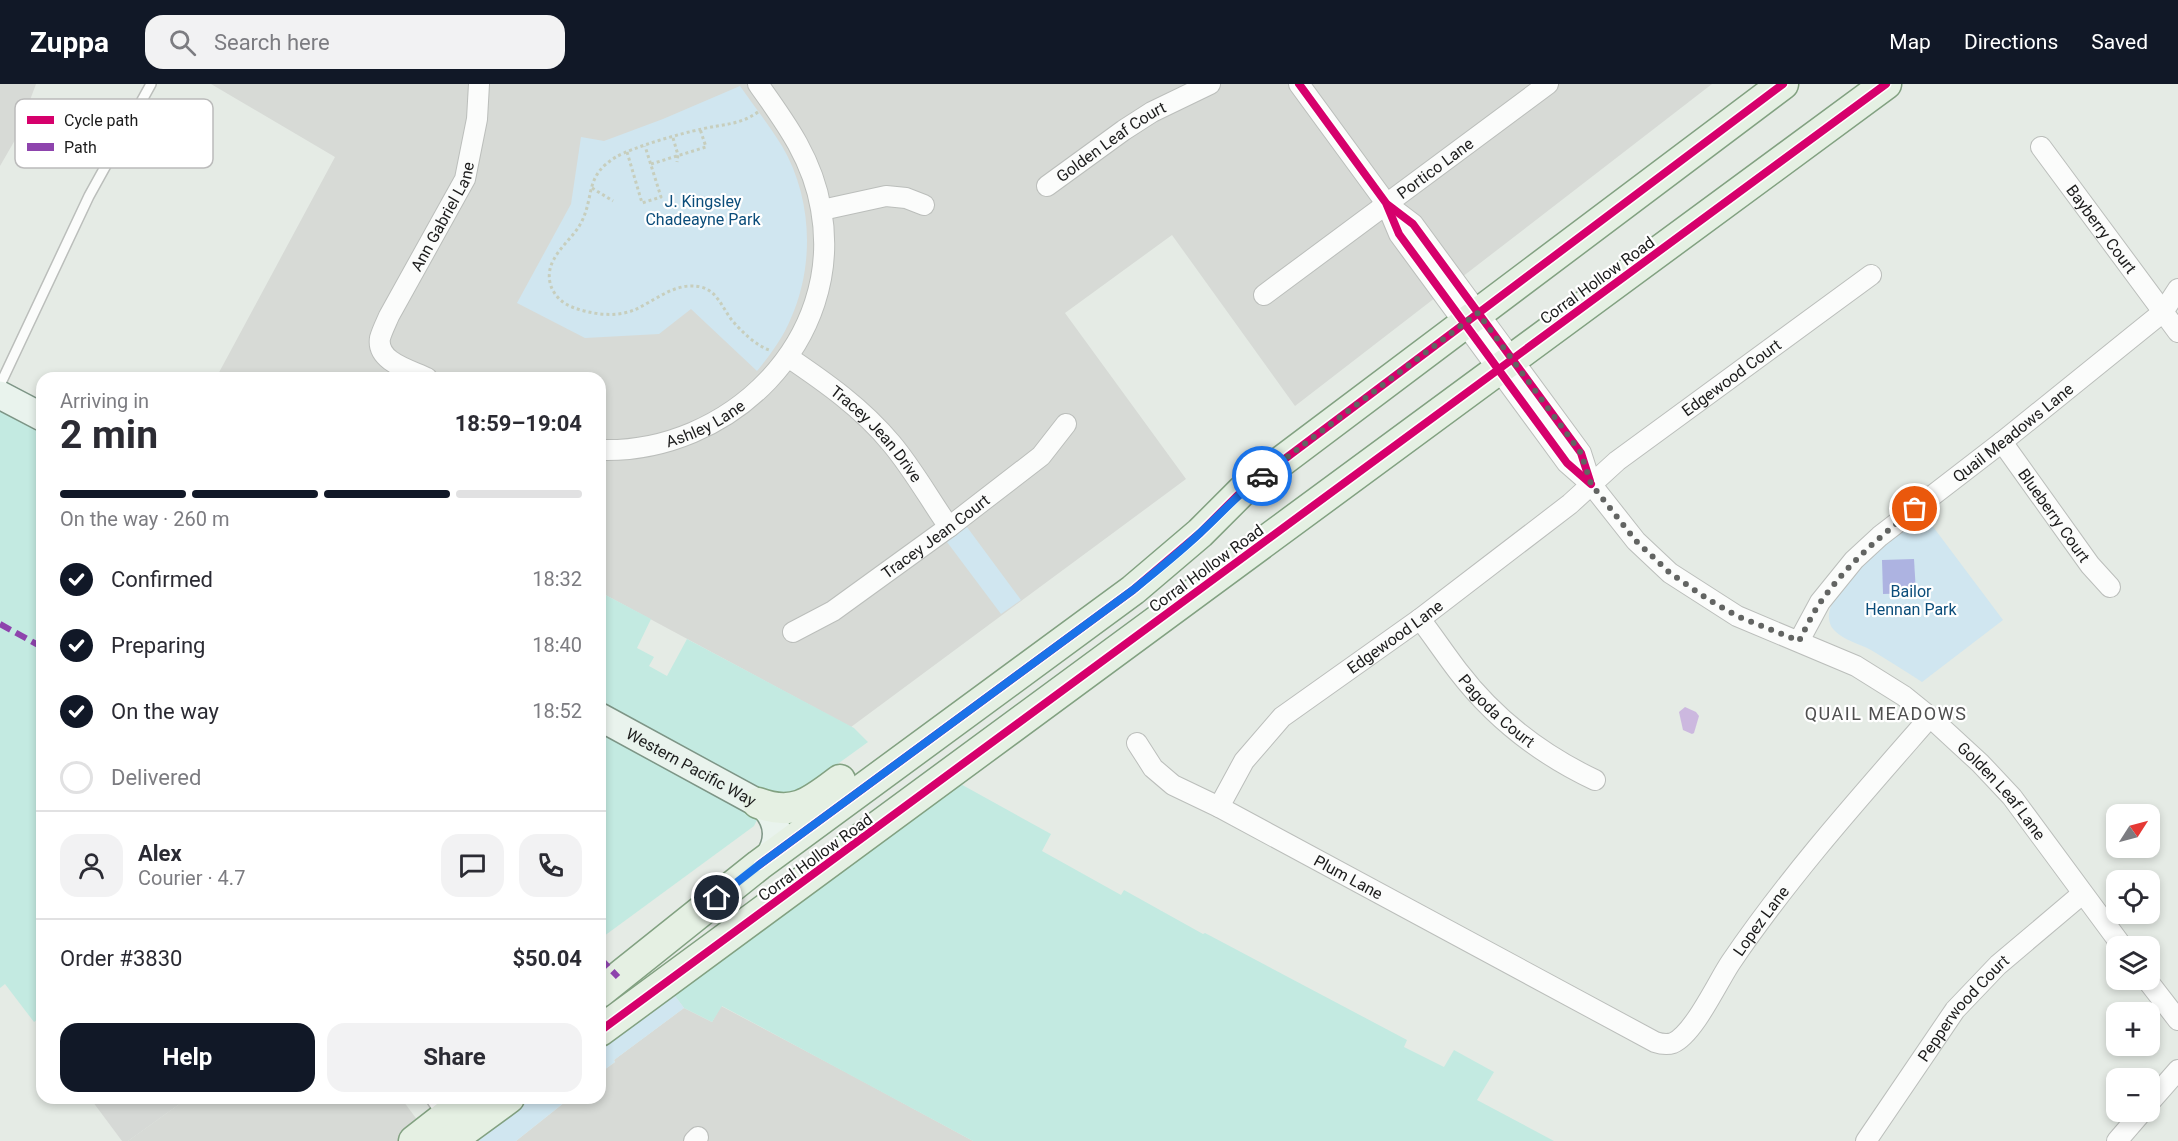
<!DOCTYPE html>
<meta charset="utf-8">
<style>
:root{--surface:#fff;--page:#f2f2f3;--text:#2b2b33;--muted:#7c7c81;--line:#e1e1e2;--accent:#111827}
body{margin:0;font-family:Roboto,sans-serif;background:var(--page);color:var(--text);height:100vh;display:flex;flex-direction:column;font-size:22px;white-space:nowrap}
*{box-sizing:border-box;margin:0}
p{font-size:20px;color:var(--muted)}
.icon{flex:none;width:33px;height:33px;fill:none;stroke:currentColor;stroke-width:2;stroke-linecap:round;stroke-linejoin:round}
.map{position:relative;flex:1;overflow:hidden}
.drawer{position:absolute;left:36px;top:288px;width:570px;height:732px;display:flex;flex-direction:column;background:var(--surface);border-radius:18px;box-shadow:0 3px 9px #0003}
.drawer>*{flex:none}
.needle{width:39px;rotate:54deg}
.tools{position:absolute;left:2106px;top:720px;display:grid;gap:12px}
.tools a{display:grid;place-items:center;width:54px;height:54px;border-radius:12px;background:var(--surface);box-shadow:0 3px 9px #0003;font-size:30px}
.pin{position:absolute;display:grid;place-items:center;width:51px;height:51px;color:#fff;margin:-26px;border:3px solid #fff;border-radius:50%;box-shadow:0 2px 6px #0007}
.courier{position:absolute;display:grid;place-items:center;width:60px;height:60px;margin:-30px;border:4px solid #1a73e8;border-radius:50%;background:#fff;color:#222;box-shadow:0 2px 8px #0007}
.overview em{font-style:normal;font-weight:700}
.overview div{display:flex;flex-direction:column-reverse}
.overview{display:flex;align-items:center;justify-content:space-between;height:102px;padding:0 24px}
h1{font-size:39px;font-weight:700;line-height:45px}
.bar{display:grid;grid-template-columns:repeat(4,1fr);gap:9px 6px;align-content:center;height:72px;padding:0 24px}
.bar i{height:8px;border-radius:4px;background:var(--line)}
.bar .on{background:var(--accent)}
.bar p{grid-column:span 4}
.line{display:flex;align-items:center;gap:15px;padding:0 24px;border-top:2px solid var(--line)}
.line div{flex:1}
.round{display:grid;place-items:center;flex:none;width:63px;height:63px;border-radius:18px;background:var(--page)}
ol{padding:0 24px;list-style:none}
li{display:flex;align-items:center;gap:18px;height:66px}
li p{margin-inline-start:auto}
li .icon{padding:6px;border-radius:50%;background:var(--accent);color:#fff;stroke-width:4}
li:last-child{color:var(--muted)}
li i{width:33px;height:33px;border:3px solid var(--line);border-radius:50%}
.cta{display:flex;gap:12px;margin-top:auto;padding:12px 24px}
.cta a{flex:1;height:69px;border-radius:18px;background:var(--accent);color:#fff;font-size:24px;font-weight:700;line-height:69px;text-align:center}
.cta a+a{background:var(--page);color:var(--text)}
header{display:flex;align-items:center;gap:36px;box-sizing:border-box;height:84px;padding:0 30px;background:var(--accent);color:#fff}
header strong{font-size:28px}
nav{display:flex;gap:33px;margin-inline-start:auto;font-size:21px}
.search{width:420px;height:54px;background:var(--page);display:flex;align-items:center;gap:15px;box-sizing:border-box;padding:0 21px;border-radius:18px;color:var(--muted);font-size:22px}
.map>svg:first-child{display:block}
.residential{fill:#d7dad6}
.religious{fill:#d6d9d6}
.grass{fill:#c3eae1}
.park{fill:#d0e6f0}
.pitch{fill:#adb3e1}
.water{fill:#ccb8df}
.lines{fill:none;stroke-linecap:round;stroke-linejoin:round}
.lane-casing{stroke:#bbbebb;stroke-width:12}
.street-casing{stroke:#bbbebb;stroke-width:22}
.secondary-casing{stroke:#7d9586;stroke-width:30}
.primary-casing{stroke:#82a181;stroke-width:33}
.path{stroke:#c7cebd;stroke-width:3;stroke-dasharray:3 3;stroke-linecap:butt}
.lane{stroke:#fbfcfb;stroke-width:9}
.street{stroke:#fbfcfb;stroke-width:20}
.secondary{stroke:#e9f3ed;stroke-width:27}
.primary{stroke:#e5f0e3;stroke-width:30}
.quiet{stroke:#8e44ad;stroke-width:6;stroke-dasharray:12 6;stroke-linecap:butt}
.cycleway-casing{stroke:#fff;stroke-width:11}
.cycleway{stroke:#d6006c;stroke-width:8}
.done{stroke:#626462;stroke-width:6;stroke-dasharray:0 10.8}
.route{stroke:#1a73e8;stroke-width:8}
.labels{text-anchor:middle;stroke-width:4.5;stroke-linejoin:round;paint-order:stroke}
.street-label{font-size:16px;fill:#1c1c1c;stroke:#fff}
.park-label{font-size:16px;fill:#0b4d7a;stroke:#fff}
.neighbourhood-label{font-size:18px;letter-spacing:1.5px;fill:#4f4f4f;stroke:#fff}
.key{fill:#fff;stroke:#bbb;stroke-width:1.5}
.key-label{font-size:16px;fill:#1c1c1c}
</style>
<header>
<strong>Zuppa</strong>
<div class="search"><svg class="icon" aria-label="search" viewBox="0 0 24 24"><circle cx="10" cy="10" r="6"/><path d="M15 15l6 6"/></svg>Search here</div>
<nav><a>Map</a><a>Directions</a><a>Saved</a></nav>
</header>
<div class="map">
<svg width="2178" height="1057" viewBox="0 0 2178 1057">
<rect width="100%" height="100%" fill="#e5ebe5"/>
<g class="residential">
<path d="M0 0H36L15 56 0 82Z"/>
<path d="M211 0H1712L1295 322 1172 151 1065 229 1186 395 851 643 600 508V294H216L335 73Z"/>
<path d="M721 922 851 991 973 1057H516L570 1014H600V989L615 978 614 976 684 924 712 938Z"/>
<path d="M188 1014H401L421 1041 399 1057H128Z"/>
</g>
<path class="religious" d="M90 1014H188L128 1057H122Z"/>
<g class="grass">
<path d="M0 317 42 340V932L34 938 5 900 0 904Z"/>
<path d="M600 508 651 535 637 564 654 573 649 582 667 592 687 555 854 644 868 658 792 713 765 709 600 620Z"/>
<path d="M600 639 758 734 754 742 600 855Z"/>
<path d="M957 698 1051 750 1042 767 1121 811 1124 806 1203 850 1205 849 1407 956 1404 963 1444 983 1454 966 1494 988 1477 1016 1554 1057H973L722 922 712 938 684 924 672 908Z"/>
</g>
<g class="park">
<path d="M740 2C754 22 769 41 782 62 812 113 815 180 791 234 783 254 770 271 757 287L691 225 659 250 585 254 517 219 571 120 581 53 604 57 663 35Z"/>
<path d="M1922 428 2003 536 1922 598C1905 587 1888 576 1871 566 1860 560 1843 556 1834 546 1807 514 1901 446 1922 428Z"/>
<path d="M964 439 1021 516 1001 530 944 454Z"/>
<path d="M672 908 684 924 614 976 615 978 600 989V961Z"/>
<path d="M528 1014H570L516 1057H469Z"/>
</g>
<path class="pitch" d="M1914 475 1916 509 1883 510 1882 476Z"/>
<path class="water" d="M1685 623 1696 628 1699 632 1694 649 1692 650 1683 646 1679 628Z"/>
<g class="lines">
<defs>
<g id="lane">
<path d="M0 301 89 112 151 0"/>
<path d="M430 1014 442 1032"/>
</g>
<g id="street">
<path id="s1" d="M1299 0 1386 119 1399 150 1567 379 1591 400 1636 457 1670 489 1737 532 1856 582 1904 612 1930 633 1980 679 2012 713 2122 862"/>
<path id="s2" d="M2041 63 2178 248"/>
<path id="s3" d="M1047 102 1124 46 1152 28 1210 0"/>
<path d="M1388 121 1413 140 1581 369 1590 397"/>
<path d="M822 126 886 112 906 114 924 121"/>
<path id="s4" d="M1264 211 1548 0"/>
<path id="s5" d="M788 273C825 298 862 324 891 359 913 385 930 416 949 443"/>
<path id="s6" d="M427 294C411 286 376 278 380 254 382 247 386 239 389 232L465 95 477 35 479 0"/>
<path id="s7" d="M2002 358 2090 481 2110 503"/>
<path id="s8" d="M600 366C729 370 845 257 821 125 813 76 786 39 758 0"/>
<path id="s9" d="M1420 535C1433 552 1445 570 1458 587 1494 634 1542 671 1595 696"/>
<path id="s10" d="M793 548 833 527 949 443 1041 372 1066 340"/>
<path id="s11" d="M1799 557 1820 518 1854 476 1880 452 2002 358 2163 228 2178 205"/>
<path id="s12" d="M1137 659 1153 684 1173 701 1219 723 1655 958C1661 960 1667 961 1673 959 1694 950 1718 897 1731 878 1790 791 1861 712 1930 633"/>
<path id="s13" d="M1219 723 1244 677 1282 633 1420 535 1570 420 1617 377 1871 191"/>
<path d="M2147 896 2178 936"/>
<path d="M2150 1018 2178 986"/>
<path d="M694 1057 698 1053"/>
<path id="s14" d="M1866 1057 1955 926 1998 881 2082 810"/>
<path d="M2117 1057 2142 1028"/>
</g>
<g id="secondary">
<path d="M0 311 42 333"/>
<path id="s15" d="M600 633 765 723C779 738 780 756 769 773"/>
</g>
<g id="primary">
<path d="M758 719C795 733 812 717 840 696"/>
<path d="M600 908 759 781 1133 506 1200 449 1242 407 1783 0"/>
<path d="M600 947 1886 0"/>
<path d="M414 1057 469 1014"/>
<path d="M450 1057 509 1014"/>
</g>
</defs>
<use href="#lane" class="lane-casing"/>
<use href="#street" class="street-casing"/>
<use href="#secondary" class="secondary-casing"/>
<use href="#primary" class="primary-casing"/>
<g class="path">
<path d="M758 28C740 41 723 40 702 45 682 49 633 63 616 73 584 92 595 112 581 139 574 152 561 162 554 175 543 194 552 215 572 223 590 230 615 234 634 226 655 217 676 197 701 203 717 207 722 223 731 235 741 247 755 261 769 266"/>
<path d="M673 54 678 71 677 78"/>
<path d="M627 68 642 119 661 113 645 62"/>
<path d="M651 80 706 63 700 45"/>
<path d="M592 104 613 117"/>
</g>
<use href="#lane" class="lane"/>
<use href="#street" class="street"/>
<use href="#secondary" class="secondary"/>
<use href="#primary" class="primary"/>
<g class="quiet">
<path d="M0 540 42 563"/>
<path d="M600 874 618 893"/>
</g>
<defs>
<g id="cycleway">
<path d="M1299 0 1386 119 1399 150 1567 379 1591 400"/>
<path d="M1388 121 1413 140 1581 369 1590 397"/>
<path d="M759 781 1133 506 1200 449 1242 407 1783 0"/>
<path d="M600 947 1886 0"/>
</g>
</defs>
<use href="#cycleway" class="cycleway-casing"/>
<use href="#cycleway" class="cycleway"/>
</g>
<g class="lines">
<path class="done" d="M1262 392 1478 229 1581 369 1591 400 1636 457 1670 489 1709 516 1737 532 1799 557C1806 544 1813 528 1822 516 1848 480 1880 452 1915 425"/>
<path class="route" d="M717 814 759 781 1133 506C1156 487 1179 469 1200 449 1221 430 1239 409 1262 392"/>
</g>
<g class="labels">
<g class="street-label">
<text dy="6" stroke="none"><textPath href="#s3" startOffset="78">Golden Leaf Court</textPath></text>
<text dy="6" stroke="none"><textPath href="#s4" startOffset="213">Portico Lane</textPath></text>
<text dy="6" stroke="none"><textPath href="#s6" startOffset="204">Ann Gabriel Lane</textPath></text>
<text dy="6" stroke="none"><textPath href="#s2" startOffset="102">Bayberry Court</textPath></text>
<text transform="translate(1597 196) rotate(-36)" y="6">Corral Hollow Road</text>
<text dy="6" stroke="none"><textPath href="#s13" startOffset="674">Edgewood Court</textPath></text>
<text dy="6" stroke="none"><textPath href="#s8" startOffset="110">Ashley Lane</textPath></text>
<text dy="6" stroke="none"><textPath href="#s11" startOffset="302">Quail Meadows Lane</textPath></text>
<text dy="6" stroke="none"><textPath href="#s5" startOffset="118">Tracey Jean Drive</textPath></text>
<text dy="6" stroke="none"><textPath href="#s7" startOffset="90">Blueberry Court</textPath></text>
<text dy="6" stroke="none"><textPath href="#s10" startOffset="172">Tracey Jean Court</textPath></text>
<text transform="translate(1206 484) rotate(-36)" y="6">Corral Hollow Road</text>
<text dy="6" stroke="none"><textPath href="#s13" startOffset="249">Edgewood Lane</textPath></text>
<text dy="6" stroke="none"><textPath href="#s9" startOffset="120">Pagoda Court</textPath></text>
<text dy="6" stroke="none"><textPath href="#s15" startOffset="104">Western Pacific Way</textPath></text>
<text dy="6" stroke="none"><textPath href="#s1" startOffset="1018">Golden Leaf Lane</textPath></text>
<text transform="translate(815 773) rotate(-36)" y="6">Corral Hollow Road</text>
<text dy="6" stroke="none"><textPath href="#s12" startOffset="254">Plum Lane</textPath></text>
<text dy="6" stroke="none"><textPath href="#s12" startOffset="772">Lopez Lane</textPath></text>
<text dy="6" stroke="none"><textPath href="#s14" startOffset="165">Pepperwood Court</textPath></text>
</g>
<g class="park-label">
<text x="703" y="123">J. Kingsley<tspan x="703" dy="18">Chadeayne Park</tspan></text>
<text x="1911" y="513">Bailor<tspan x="1911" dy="18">Hennan Park</tspan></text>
</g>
<g class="neighbourhood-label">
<text x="1886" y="636">QUAIL MEADOWS</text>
</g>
</g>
<rect x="15" y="15" width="198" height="69" rx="9" class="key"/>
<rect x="27" y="32" width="27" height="8" fill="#d6006c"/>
<rect x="27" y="59" width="27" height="8" fill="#8e44ad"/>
<g class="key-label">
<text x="64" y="42">Cycle path</text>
<text x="64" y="69">Path</text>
</g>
</svg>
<div class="tools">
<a><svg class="needle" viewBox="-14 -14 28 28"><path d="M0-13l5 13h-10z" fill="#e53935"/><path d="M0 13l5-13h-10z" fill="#7c7c81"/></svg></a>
<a><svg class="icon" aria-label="locate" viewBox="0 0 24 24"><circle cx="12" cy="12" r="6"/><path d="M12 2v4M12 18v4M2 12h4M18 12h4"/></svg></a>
<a><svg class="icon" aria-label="layers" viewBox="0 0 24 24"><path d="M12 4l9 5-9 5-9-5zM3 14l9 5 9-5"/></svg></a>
<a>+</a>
<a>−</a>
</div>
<div class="pin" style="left:1915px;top:425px;background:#ea580c"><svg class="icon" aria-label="bag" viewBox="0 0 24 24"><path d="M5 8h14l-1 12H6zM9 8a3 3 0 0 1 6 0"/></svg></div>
<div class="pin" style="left:717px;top:814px;background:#1f2937"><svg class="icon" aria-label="home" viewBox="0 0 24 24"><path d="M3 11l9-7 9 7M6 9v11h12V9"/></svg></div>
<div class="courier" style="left:1262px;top:392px"><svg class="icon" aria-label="car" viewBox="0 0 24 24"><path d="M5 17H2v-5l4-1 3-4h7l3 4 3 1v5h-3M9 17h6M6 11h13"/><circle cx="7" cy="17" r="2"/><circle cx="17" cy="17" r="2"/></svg></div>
<section class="drawer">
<div class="overview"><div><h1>2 min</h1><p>Arriving in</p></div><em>18:59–19:04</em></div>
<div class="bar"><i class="on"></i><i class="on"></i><i class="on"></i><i></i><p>On the way · 260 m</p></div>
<ol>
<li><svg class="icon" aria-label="check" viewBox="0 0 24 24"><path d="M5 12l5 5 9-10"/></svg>Confirmed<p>18:32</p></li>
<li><svg class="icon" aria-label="check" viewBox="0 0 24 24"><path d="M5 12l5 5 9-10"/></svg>Preparing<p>18:40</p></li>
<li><svg class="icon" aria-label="check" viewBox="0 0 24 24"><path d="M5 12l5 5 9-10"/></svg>On the way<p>18:52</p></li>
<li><i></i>Delivered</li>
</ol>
<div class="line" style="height:108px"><a class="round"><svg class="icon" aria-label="person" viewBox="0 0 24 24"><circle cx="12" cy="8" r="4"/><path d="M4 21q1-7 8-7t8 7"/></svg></a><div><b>Alex</b><p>Courier · 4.7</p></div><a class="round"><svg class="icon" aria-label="chat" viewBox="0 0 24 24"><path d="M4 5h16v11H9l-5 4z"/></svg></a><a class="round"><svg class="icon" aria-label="phone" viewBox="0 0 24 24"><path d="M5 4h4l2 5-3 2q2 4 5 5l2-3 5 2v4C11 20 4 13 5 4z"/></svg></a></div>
<div class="line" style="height:78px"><div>Order #3830</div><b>$50.04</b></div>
<div class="cta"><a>Help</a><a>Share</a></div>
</section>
</div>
